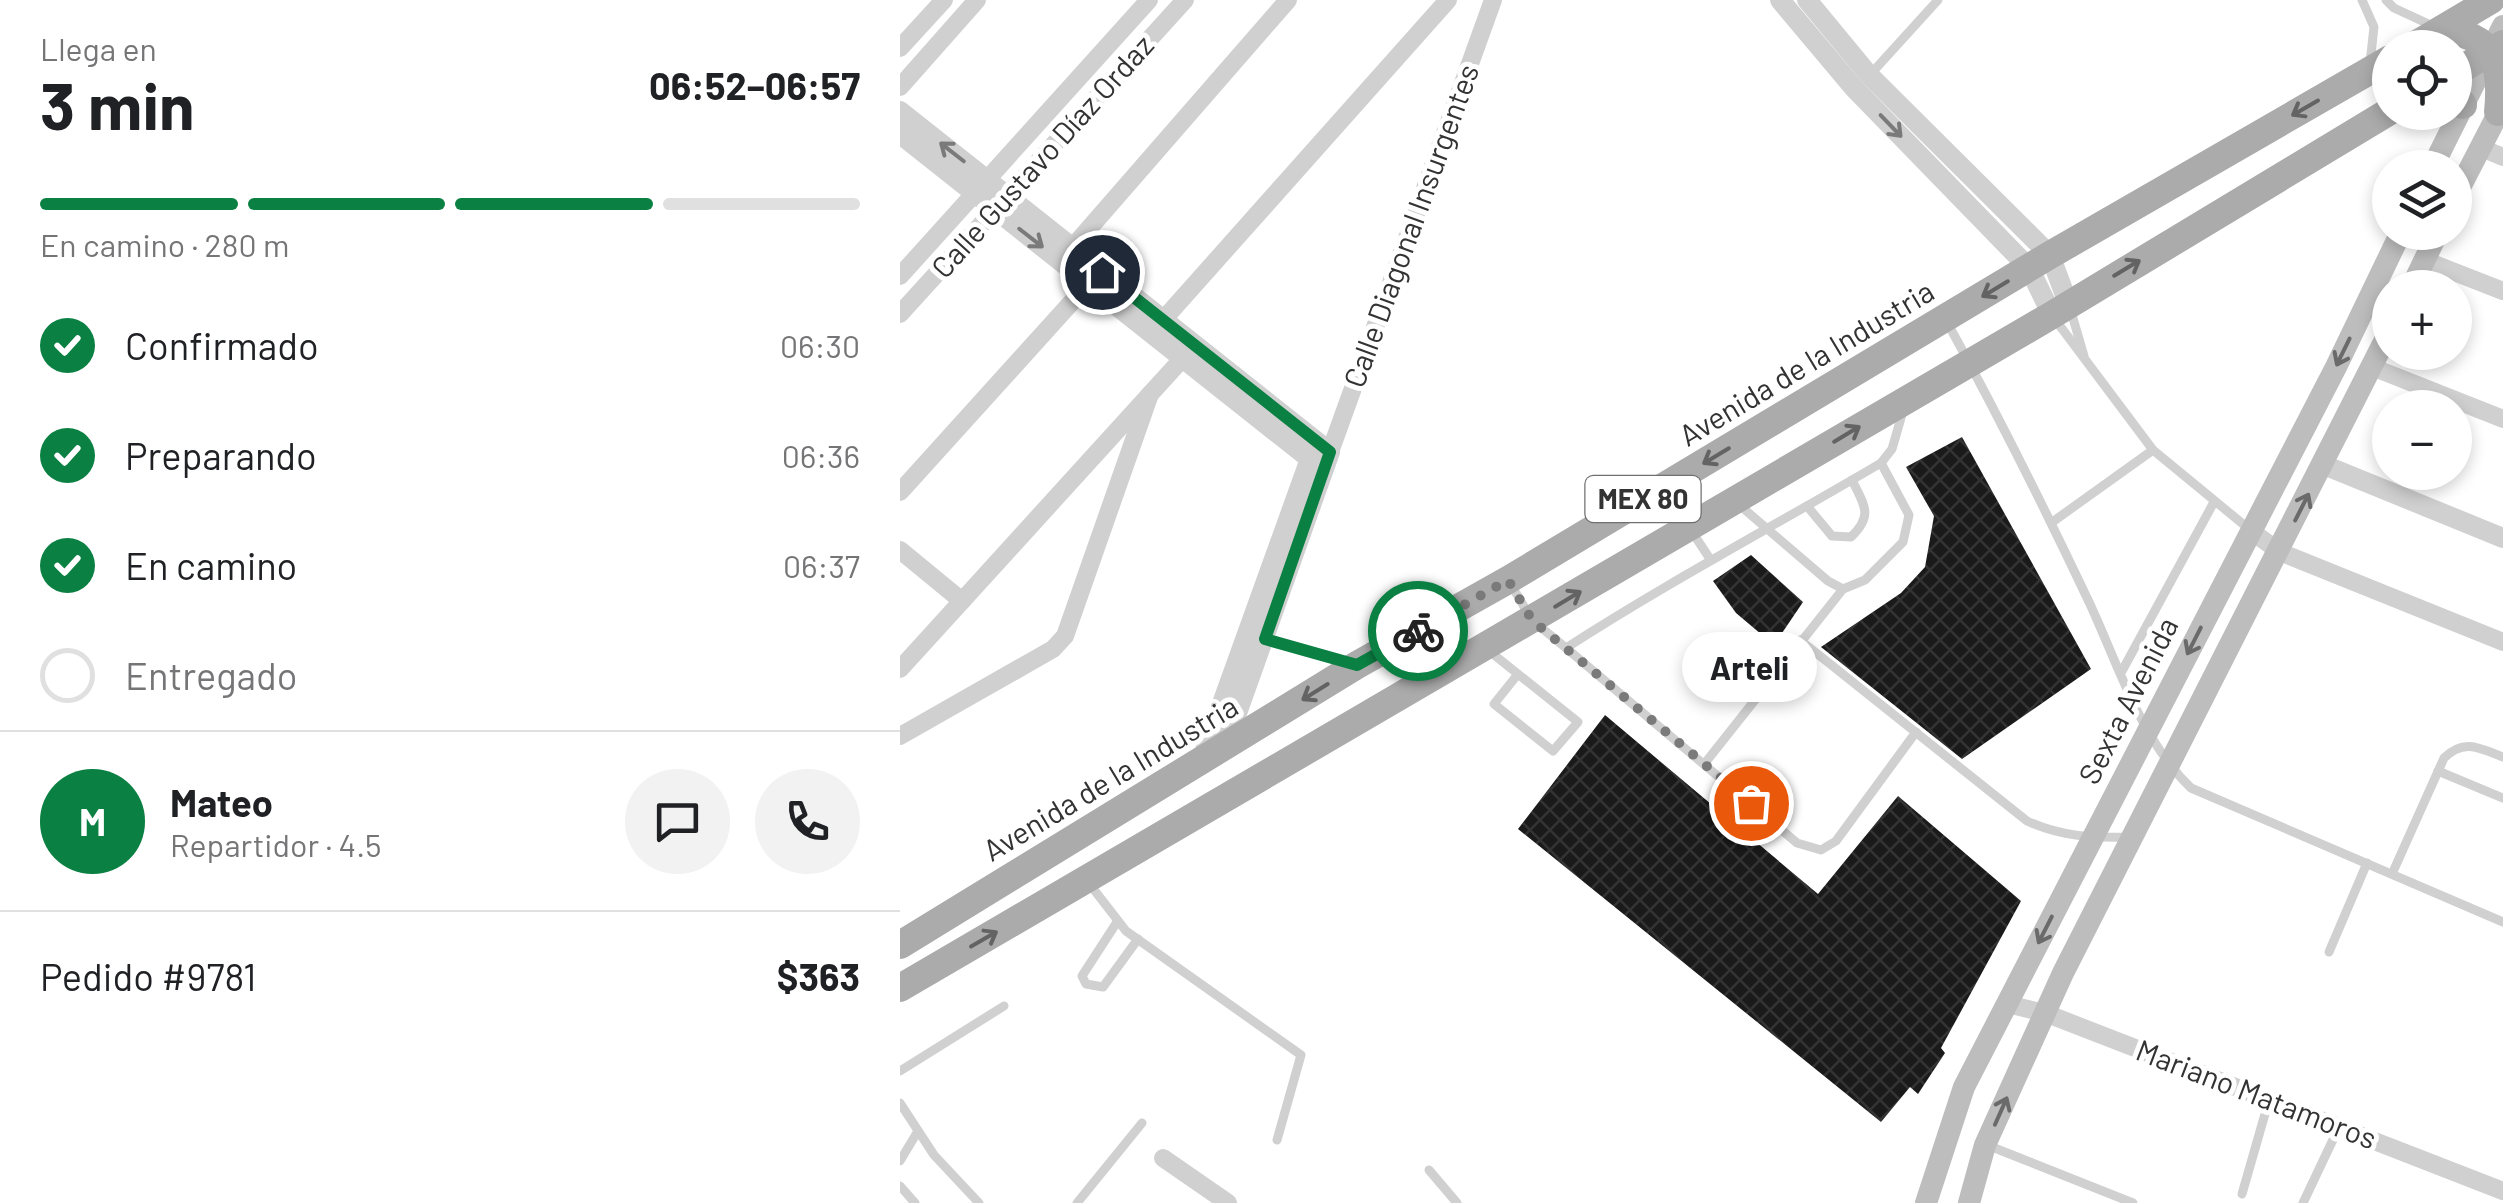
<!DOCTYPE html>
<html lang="es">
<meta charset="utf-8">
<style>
:root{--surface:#fff;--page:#f2f2f2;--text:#202124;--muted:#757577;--line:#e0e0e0;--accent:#0b8043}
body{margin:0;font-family:Barlow,sans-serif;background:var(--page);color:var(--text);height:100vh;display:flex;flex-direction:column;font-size:38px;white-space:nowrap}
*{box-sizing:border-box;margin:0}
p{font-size:32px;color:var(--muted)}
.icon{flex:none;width:55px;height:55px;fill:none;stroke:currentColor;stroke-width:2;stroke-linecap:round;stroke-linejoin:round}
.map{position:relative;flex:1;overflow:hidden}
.drawer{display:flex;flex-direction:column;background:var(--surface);width:900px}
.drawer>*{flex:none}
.controls{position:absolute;left:1472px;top:30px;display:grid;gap:20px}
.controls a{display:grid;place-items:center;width:100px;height:100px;border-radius:50%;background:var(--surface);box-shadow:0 5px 15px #0003;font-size:50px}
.pin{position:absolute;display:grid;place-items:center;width:85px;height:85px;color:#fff;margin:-42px;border:5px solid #fff;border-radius:50%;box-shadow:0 2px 10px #0007}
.courier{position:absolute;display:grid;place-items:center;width:100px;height:100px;margin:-50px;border:8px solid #0b8043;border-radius:50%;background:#fff;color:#222;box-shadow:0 2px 12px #0007}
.bubble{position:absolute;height:70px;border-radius:35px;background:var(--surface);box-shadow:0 5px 15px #0003;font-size:32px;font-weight:700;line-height:70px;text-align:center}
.headline em{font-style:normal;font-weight:700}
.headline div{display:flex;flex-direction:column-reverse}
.headline{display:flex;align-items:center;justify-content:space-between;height:170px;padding:0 40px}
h1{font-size:65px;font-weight:700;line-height:75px}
.bar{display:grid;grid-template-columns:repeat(4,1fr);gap:15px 10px;align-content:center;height:120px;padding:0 40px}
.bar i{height:12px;border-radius:8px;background:var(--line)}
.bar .selected{background:var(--accent)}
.bar p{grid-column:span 4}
.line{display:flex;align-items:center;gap:25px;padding:0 40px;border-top:2px solid var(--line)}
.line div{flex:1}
.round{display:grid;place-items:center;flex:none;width:105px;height:105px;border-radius:52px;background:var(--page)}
ol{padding:0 40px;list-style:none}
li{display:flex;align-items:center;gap:30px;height:110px}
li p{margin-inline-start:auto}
li .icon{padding:10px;border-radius:50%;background:var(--accent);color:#fff;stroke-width:4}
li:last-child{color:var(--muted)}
li i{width:55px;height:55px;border:5px solid var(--line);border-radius:50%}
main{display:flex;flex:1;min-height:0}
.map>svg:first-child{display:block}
.building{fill:url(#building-cross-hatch)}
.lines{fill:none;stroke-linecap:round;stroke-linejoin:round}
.service{stroke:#d0d0d0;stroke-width:9}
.minor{stroke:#d0d0d0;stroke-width:18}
.tertiary{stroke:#d0d0d0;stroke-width:20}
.secondary{stroke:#bdbdbd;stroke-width:22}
.primary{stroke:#ababab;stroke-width:28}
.oneway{stroke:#636363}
.oneway2{stroke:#7a7a7a}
.oneway3{stroke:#6a6a6a}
.done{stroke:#7a7a7a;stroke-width:10;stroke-dasharray:0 18}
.route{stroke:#0b8043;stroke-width:12}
.labels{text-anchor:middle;stroke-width:10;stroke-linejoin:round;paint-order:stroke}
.shield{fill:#fff;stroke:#707070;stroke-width:2.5}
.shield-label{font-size:28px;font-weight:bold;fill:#333}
.street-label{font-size:30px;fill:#333;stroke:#fff}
</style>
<main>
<section class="drawer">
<div class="headline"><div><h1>3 min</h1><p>Llega en</p></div><em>06:52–06:57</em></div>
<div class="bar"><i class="selected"></i><i class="selected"></i><i class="selected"></i><i></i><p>En camino · 280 m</p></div>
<ol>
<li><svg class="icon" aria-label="check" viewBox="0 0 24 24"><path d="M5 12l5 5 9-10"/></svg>Confirmado<p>06:30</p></li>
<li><svg class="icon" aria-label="check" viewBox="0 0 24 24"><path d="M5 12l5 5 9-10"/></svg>Preparando<p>06:36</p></li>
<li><svg class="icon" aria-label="check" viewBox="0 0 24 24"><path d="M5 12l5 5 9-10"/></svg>En camino<p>06:37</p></li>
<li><i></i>Entregado</li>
</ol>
<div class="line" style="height:180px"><b class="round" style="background:var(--accent);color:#fff">M</b><div><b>Mateo</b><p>Repartidor · 4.5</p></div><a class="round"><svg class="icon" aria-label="chat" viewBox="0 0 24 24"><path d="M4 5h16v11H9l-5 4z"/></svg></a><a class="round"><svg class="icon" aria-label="phone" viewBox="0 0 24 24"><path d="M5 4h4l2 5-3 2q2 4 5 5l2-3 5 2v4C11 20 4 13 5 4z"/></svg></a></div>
<div class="line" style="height:130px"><div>Pedido #9781</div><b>$363</b></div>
</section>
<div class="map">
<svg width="1603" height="1203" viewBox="0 0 1603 1203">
<defs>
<pattern id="building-cross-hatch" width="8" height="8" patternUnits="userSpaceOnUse" patternTransform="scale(2.5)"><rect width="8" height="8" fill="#1a1a1a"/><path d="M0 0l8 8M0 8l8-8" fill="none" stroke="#333"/></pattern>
</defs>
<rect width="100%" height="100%" fill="#fff"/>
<g class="building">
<path d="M1062 437 1191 669 1062 759 921 647 1001 593 1025 567 1034 516 1006 467Z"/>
<path d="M851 555 903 602 874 645 836 613 813 581Z"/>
<path d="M705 715 918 894 998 796 1121 901 1041 1048 1045 1053 1018 1094 1010 1087 981 1122 618 829Z"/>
</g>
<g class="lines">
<g class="service">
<path d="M1462 0 1474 27 1470 63"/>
<path d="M1486 0 1494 8 1535 27"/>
<path d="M968 77 1038 0"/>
<path d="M1170 308 1184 356"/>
<path d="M1154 318 1253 450 1349 529"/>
<path d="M1047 322C1097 413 1144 507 1189 602 1219 666 1240 739 1291 788L1603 922"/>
<path d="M1003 411 992 449 981 463C876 525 768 582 666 648L897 843 921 850 936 841 1016 732"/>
<path d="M837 503 928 581 943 589 965 580 1003 542 1009 515 981 463"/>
<path d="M907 506 932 536 951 537C974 515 964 505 952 480"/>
<path d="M1151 523 1253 450"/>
<path d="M791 530 810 559"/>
<path d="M610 583 632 620 666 648"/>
<path d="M365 639 449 663"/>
<path d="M900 640 1127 821C1162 837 1193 838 1231 837"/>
<path d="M588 650 678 722 653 751 594 704 618 674"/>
<path d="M1222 671 1314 502"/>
<path d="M805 763 943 589"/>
<path d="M1538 771 1603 798"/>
<path d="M1492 874 1544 758C1564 738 1580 748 1603 757"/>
<path d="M188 882 226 931 401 1055 377 1140"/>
<path d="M217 922 182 976 186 984 203 987 238 939"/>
<path d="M1429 952 1467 863"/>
<path d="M0 1071 104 1006"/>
<path d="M0 1103 34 1155 79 1203"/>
<path d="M1087 1145 1233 1203"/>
<path d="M0 1161 18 1131"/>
<path d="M529 1170 557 1203"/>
<path d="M0 1186 15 1203"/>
<path d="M1342 1194 1369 1100"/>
<path d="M177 1203 242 1123"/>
<path d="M1403 1203 1439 1127"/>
</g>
<g class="minor">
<path d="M0 48 44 0"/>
<path d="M0 87 77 0"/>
<path d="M1579 147 1603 157"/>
<path d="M172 248 388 0"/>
<path d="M1524 260 1603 291"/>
<path d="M0 276 249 0"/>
<path d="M0 314 285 0"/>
<path d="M263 320 548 0"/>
<path d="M1472 367 1603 419"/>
<path d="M421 455 430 452 593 0"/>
<path d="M0 492 189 283"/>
<path d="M1351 531 1380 552 1603 642"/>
<path d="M0 550 62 601"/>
<path d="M0 669 283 358"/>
<path d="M0 736 153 649 165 636 250 394"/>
<path d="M1107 1004 1145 1013 1603 1191"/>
<path d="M263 1158 328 1203"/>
</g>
<g class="tertiary">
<path d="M880 0 954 88 1129 268 1152 315"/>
<path d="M907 0 969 75 1150 255 1168 303"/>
<path d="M0 111 430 452 325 747"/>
<path d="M0 134 410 459 301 762"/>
<path d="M1424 465 1603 538"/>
</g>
<g class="secondary">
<path d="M1532 168 1603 26"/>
<path d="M1555 197 1603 104"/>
<path d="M1511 288 1538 232"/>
<path d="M1026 1203 1064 1087 1436 367 1501 232"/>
<path d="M1069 1203 1085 1145 1163 973 1490 330"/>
</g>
<g class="primary">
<path d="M1541 30C1594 34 1603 64 1598 112"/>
<path d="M1510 48 1591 0"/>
<path d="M1555 73 1603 44"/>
<path d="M1555 94 1563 105"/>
<path d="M0 945 457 665 608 580 1150 255 1490 59"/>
<path d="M0 988 1152 315 1490 111"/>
</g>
</g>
<defs><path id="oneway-shaft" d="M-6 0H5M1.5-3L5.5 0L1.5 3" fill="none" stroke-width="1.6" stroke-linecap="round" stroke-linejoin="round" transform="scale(2.5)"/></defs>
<g class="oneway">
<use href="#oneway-shaft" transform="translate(1405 108) rotate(150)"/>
<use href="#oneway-shaft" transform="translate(1227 268) rotate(-31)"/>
<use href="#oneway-shaft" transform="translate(1095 289) rotate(149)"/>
<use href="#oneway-shaft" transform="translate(947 434) rotate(-31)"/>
<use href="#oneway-shaft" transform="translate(816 456) rotate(149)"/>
<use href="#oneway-shaft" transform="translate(668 599) rotate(-31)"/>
<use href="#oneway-shaft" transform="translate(415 692) rotate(148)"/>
<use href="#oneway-shaft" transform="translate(84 939) rotate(-30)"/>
</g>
<g class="oneway2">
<use href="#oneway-shaft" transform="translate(991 126) rotate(46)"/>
<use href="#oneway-shaft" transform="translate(52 152) rotate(-142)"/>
<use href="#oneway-shaft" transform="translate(131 238) rotate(38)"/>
</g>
<g class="oneway3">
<use href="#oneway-shaft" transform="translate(1443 352) rotate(116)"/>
<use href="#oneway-shaft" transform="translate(1402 507) rotate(-63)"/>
<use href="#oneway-shaft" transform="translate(1294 641) rotate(117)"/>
<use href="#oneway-shaft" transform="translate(1145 930) rotate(117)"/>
<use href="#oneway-shaft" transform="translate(1101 1111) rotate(-66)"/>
</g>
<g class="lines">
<path class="done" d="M518 631 608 580 632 620 851 803"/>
<path class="route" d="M202 272 430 452 365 639 457 665 518 631"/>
</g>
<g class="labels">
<rect class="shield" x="685.5" y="476" width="115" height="46" rx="8"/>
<g class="shield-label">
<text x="743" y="509">MEX 80</text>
</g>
<g class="street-label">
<text transform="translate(143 157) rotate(-48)" y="10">Calle Gustavo Díaz Ordaz</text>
<text transform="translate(512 226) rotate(-70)" y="10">Calle Diagonal Insurgentes</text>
<text transform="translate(907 364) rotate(-31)" y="10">Avenida de la Industria</text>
<text transform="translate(1229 701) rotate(-63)" y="10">Sexta Avenida</text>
<text transform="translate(211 779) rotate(-31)" y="10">Avenida de la Industria</text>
<text transform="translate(1356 1095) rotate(21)" y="10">Mariano Matamoros</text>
</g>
</g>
</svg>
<div class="controls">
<a><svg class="icon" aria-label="locate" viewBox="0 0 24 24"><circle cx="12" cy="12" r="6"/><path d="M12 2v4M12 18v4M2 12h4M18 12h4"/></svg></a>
<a><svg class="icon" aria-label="layers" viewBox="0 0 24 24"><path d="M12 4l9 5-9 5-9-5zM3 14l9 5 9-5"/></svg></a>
<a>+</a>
<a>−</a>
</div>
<div class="pin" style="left:851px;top:803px;background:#ea580c"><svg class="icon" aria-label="bag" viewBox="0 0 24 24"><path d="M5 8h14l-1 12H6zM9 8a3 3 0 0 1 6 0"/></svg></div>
<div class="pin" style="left:202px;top:272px;background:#1f2937"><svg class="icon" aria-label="home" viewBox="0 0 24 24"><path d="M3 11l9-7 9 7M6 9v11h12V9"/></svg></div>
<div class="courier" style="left:518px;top:631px"><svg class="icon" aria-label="bike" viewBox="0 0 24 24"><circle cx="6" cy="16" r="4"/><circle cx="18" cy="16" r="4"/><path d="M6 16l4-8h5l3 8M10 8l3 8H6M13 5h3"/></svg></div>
<div class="bubble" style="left:782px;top:632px;width:135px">Arteli</div>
</div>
</main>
